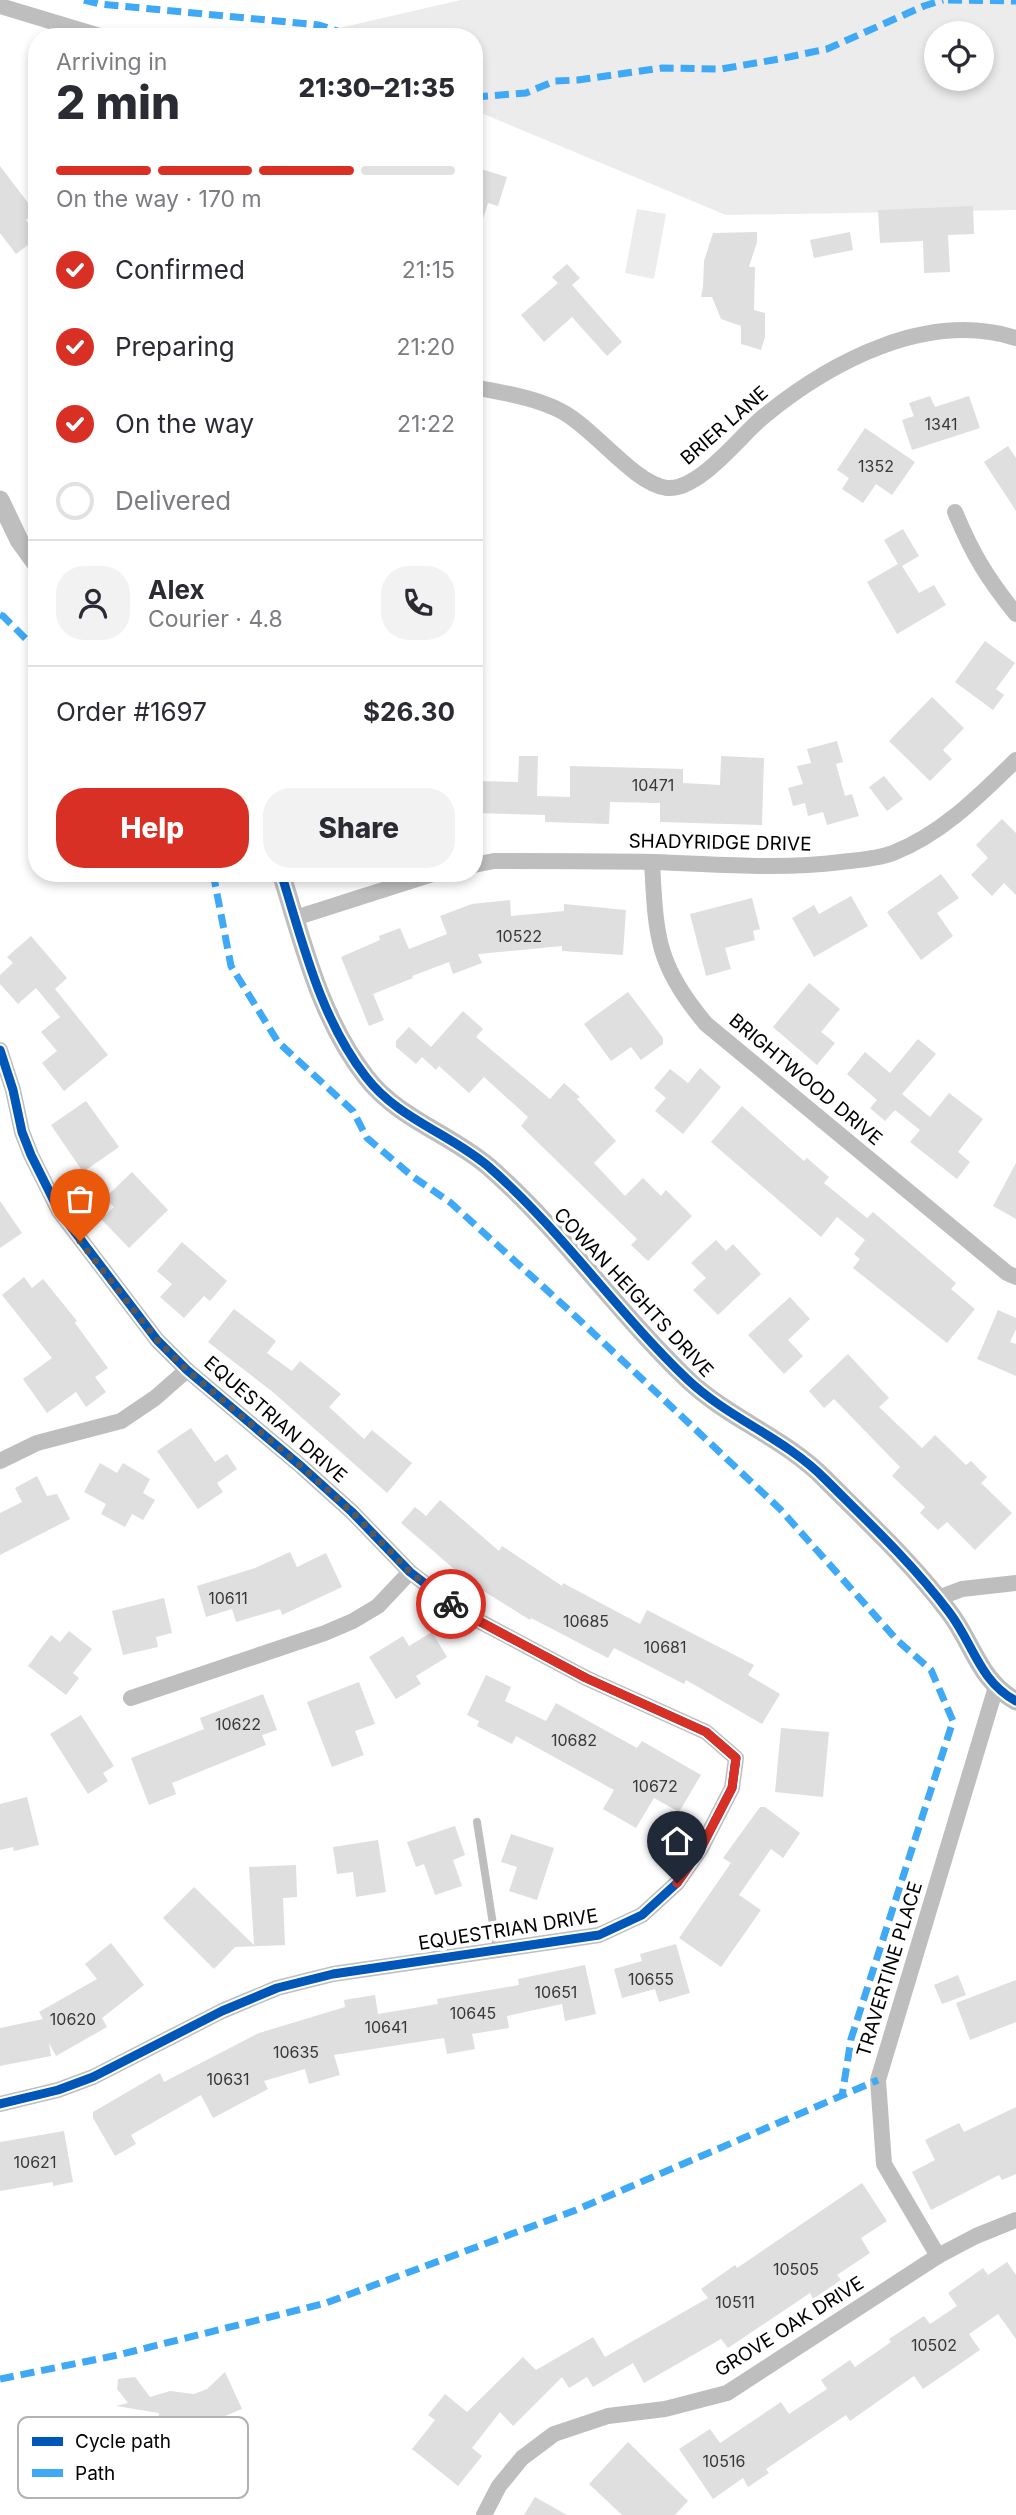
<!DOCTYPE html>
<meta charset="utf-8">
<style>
:root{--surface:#fff;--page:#f2f2f3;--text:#2b2b33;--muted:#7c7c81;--line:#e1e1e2;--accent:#d93025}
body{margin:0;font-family:Inter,sans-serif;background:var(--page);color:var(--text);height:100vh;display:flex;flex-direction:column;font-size:26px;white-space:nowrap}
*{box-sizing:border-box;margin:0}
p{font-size:23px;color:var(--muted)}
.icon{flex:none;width:38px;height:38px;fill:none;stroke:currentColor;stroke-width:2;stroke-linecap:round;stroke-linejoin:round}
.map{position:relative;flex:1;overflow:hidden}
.panel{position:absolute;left:28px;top:28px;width:455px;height:854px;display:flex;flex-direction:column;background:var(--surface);border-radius:28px;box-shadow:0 4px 10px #0003}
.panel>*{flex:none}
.fabs{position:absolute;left:924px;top:21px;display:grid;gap:14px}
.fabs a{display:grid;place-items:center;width:70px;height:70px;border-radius:50%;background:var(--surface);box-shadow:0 4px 10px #0003;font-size:35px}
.pin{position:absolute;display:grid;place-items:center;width:60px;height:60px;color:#fff;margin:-72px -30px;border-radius:50% 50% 50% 0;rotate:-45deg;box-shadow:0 0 7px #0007}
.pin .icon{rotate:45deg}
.courier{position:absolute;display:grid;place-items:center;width:70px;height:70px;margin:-35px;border:5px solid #d93025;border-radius:50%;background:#fff;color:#222;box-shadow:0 2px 9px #0007}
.summary em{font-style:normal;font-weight:800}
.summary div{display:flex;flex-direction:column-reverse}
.summary{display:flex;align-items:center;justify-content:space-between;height:119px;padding:0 28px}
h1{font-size:46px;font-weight:800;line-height:52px}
.bar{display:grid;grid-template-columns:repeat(4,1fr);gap:10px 7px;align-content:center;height:84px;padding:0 28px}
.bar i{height:9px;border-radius:5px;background:var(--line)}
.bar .selected{background:var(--accent)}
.bar p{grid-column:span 4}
.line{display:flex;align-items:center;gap:18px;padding:0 28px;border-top:2px solid var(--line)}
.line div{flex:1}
.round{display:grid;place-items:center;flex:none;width:74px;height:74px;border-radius:28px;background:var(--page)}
ol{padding:0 28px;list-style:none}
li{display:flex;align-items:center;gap:21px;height:77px}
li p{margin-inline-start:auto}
li .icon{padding:7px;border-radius:50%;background:var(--accent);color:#fff;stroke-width:4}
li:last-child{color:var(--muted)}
li i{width:38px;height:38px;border:4px solid var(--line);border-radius:50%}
.primary-button{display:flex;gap:14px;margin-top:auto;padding:14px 28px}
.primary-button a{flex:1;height:80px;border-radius:28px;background:var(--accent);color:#fff;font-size:28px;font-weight:800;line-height:80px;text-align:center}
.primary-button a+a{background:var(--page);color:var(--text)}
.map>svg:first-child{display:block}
.grass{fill:#ececec;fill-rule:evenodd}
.building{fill:#dfdfdf}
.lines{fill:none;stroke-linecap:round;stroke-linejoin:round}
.service{stroke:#bebebe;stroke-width:8}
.minor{stroke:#bebebe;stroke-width:16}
.tertiary{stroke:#bebebe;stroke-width:19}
.quiet{stroke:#3fa9f5;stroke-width:7;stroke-dasharray:14 7;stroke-linecap:butt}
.cycleway-casing{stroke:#fff;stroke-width:13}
.cycleway{stroke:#0057b8;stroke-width:9}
.done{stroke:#595959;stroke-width:7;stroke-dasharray:0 12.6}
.route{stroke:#d93025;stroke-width:9}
.labels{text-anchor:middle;stroke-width:7;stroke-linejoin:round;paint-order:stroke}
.number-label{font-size:16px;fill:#383838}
.street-label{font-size:19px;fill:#000;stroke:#fff}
.key{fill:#fff;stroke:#b2b2b2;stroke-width:2}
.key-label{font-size:19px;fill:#000}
</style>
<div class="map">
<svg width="1016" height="2515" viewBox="0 0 1016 2515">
<rect width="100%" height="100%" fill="#fff"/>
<g class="grass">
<path d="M461 0H1016V210L726 215 474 110V37H300ZM936 33H982V79H936Z"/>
<path d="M637 209 666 214 654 279 625 273Z"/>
</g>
<g class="building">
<path d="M0 166 35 212 26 220 37 238 16 254 0 233Z"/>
<path d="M474 167 507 177 498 206 488 203 478 235H474Z"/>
<path d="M973 206 974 234 948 235 950 272 924 273 923 241 880 243 878 210Z"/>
<path d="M757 232V242L749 267H755L754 310 765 313V337L761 350 741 344V326L721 319 712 297H701L703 287 704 261 713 233Z"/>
<path d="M850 232 853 250 814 258 810 240Z"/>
<path d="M567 264 580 278 572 285 622 342 607 356 572 317 544 342 521 315 558 283 552 277Z"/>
<path d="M930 396 935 407 969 396 980 428 912 450 902 420 914 416 909 403Z"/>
<path d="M865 428 915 462 892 495 876 484 863 503 842 489 849 478 837 470Z"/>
<path d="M1008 446 1016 458V511L984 462Z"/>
<path d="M903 529 919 556 902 566 919 593 934 585 946 605 897 634 867 582 898 564 884 540Z"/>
<path d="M985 641 1015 663 996 689 1004 695 993 710 955 682Z"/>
<path d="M932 697 964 728 943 750 952 759 930 781 889 741Z"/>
<path d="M837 741 843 762 836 764 845 796 852 794 859 816 827 825 823 812 808 816 805 803 793 806 788 788 803 784 797 766 811 763 807 749Z"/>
<path d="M519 756H538L537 796 570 797V766L683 769V783L720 785 721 756 764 758 762 825 660 822V803L610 802 609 824 545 822V815L474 813V781L518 782Z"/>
<path d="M884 776 903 799 887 811 869 787Z"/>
<path d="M1002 819 1016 833V895L1004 883 992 896 971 875 988 858 976 845Z"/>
<path d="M941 874 959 898 937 913 953 936 921 960 887 912Z"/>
<path d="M851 896 868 926 814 957 792 918 814 905 819 914Z"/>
<path d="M752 898 760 929 753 931 755 940 725 948 731 969 706 976 690 914Z"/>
<path d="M510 900 511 916 564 911V904L626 910 623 955 562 951V946L478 954 482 963 453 974 449 962 412 976 413 978 373 994 384 1020 369 1026 341 957 380 940 379 936 400 928 409 949 447 934 440 916 472 904Z"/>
<path d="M31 936 67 978 55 989 108 1055 64 1091 42 1063 57 1051 41 1032 60 1017 36 988 18 1004 0 984V975L13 963 7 957Z"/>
<path d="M809 983 840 1009 821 1032 835 1043 817 1065 773 1027Z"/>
<path d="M628 992 663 1038V1044L641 1060 631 1047 611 1061 584 1024Z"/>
<path d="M463 1011 483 1029 476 1037 550 1099 564 1083 580 1097 577 1099 616 1141 594 1163 625 1196 643 1178 661 1196 666 1190 692 1216 648 1261 631 1245 637 1239 521 1126 528 1117 484 1077 469 1093 439 1066 436 1070 422 1057 416 1064 396 1047V1041L409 1027 431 1047Z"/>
<path d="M918 1039 936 1054 902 1094 930 1117 949 1093 983 1119 958 1152 970 1162 957 1179 910 1142 920 1130 895 1110 885 1121 870 1108 877 1100 847 1074 865 1052 890 1073Z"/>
<path d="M700 1068 721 1087 683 1134 655 1111 666 1098 654 1088 670 1069 688 1083Z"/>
<path d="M86 1101 119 1147 83 1172 51 1125Z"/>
<path d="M742 1106 804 1161 807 1158 829 1177 824 1183 867 1218 873 1212 956 1283 951 1289 975 1309 947 1343 853 1268 860 1259 854 1254 865 1240 837 1217 821 1237 711 1142Z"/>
<path d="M1016 1163V1219L993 1206Z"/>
<path d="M132 1172 168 1210 129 1248 101 1219 114 1207 105 1198Z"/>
<path d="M0 1201 22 1233 0 1248Z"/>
<path d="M716 1240 726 1251 733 1244 761 1274 718 1315 693 1290 706 1278 691 1263Z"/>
<path d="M182 1242 227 1281 210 1301 204 1296 184 1318 160 1297 172 1284 157 1271Z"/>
<path d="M24 1277 32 1288 43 1279 77 1321 75 1323 108 1368 95 1377 106 1392 86 1407 76 1392 47 1413 23 1379 52 1358 2 1295Z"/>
<path d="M790 1297 810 1319 788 1340 803 1356 784 1374 748 1335Z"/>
<path d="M234 1309 276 1341 267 1353 292 1371 300 1361 341 1394 329 1407 364 1439 372 1430 412 1463 387 1493 274 1393 208 1342Z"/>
<path d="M998 1310 1016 1318V1329L1010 1342 1016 1344V1376L977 1359Z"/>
<path d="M848 1354 889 1398 879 1407 922 1448 935 1435 966 1465 971 1461 987 1477 981 1483 1012 1513 975 1550 947 1522 938 1530 920 1513 925 1507 892 1476 900 1467 834 1399 824 1408 809 1391Z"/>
<path d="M191 1428 215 1462 227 1454 237 1469 217 1483 223 1492 198 1509 157 1451Z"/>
<path d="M100 1463 117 1473 123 1463 150 1479 143 1493 155 1500 143 1520 132 1514 125 1527 101 1514 106 1504 84 1492Z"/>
<path d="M37 1476 47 1496 57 1494 70 1519 0 1555V1513L22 1502 15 1488Z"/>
<path d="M440 1500 499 1551 502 1546 562 1586 563 1583 640 1624 647 1610 754 1665 748 1675 780 1694 762 1724 686 1680 684 1684 614 1648 608 1658 531 1618 530 1620 469 1582 401 1523 415 1507 426 1516Z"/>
<path d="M290 1552 297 1567 326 1553 342 1587 282 1615 280 1609 236 1622 232 1609 206 1617 197 1586 255 1568Z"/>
<path d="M164 1598 172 1633 156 1637 158 1647 123 1655 112 1611Z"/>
<path d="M69 1631 92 1649 73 1673 79 1678 66 1695 28 1666 51 1635 60 1642Z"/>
<path d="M432 1632 447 1657 416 1676 421 1684 396 1699 369 1657 403 1636 409 1646Z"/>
<path d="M486 1675 511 1687 505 1701 546 1721 556 1703 637 1748 642 1741 701 1775 679 1812 654 1798 636 1828 603 1809 614 1790 516 1736 512 1744 477 1726 479 1721 467 1715Z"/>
<path d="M359 1682 375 1724 355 1731 364 1755 332 1767 307 1702Z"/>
<path d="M263 1694 277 1730 262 1735 266 1745 172 1783 176 1794 149 1805 131 1758 204 1729 200 1718Z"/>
<path d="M81 1715 114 1766 103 1773 108 1781 88 1794 50 1734Z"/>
<path d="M781 1728 829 1732 823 1797 775 1792Z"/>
<path d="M27 1797 39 1845 14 1851 13 1847 0 1850V1804Z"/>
<path d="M760 1807H765L800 1833 783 1858 771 1849 739 1895 761 1910 721 1967 679 1938 731 1863 723 1858Z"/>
<path d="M455 1826 465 1855 453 1860 462 1886 435 1895 424 1864 416 1867 407 1842Z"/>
<path d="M511 1834 554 1848 537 1900 509 1891 517 1867 501 1862Z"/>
<path d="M378 1840 386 1892 356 1897 353 1872 337 1874 333 1847Z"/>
<path d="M296 1865 297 1897 283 1898 285 1945 235 1947 214 1969 163 1918 194 1887 254 1945 249 1867Z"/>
<path d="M111 1943 144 1985 102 2018 107 2027 56 2056 49 2043 51 2056 0 2066V2028L43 2019 39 2012 97 1979 85 1964Z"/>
<path d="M676 1944 690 1993 659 2002 655 1989 622 1998 614 1969 642 1961 640 1954Z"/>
<path d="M585 1965 596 2014 565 2021 562 2004 507 2016 509 2028 472 2034 475 2049 447 2054 444 2038 334 2055 340 2075 309 2084 305 2069 264 2081 268 2089 213 2118 201 2095 131 2135 136 2144 115 2156 93 2118V2112L160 2073 164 2082 259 2033 345 2007 344 2000 375 1995 378 2014 438 2004 437 1999 519 1985 518 1979Z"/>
<path d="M958 1975 966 1995 942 2004 934 1985Z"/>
<path d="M1016 1980V2022L970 2040 956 2003Z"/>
<path d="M1016 2107V2174L1002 2180 999 2175 931 2210 912 2172 935 2160 925 2140 959 2123 964 2132Z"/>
<path d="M64 2131 73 2182 53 2186V2182L0 2191V2142Z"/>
<path d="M862 2183 887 2221 861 2238 870 2253 837 2275 841 2280 813 2299 810 2293 728 2348 721 2339 644 2383 633 2363 593 2387 587 2377 569 2388 562 2377 513 2426 500 2412 472 2448 482 2456 458 2486 412 2449 435 2420 428 2415 445 2394 467 2412 523 2357 536 2370 593 2337 605 2357 708 2298 701 2289 735 2265 737 2268Z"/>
<path d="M1007 2262 1016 2275V2339L998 2314 969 2334 980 2350 923 2389 914 2376 850 2421 846 2415 766 2469 769 2473 748 2487 743 2478 713 2499 679 2449 710 2429 720 2443 781 2402 789 2414 827 2389 821 2380 850 2360 855 2367 891 2342 889 2339 924 2316 930 2324 957 2306 948 2293 983 2268 988 2275Z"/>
<path d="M225 2372 242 2409 213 2421 191 2427 158 2425 159 2413 116 2406 128 2403 117 2389 118 2379 135 2377 150 2397 170 2391 194 2394 207 2389Z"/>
<path d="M628 2442 688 2501 675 2515H622L589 2484Z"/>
<path d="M535 2497 567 2515H524Z"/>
</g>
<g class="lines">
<path class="service" d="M477 1822 497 1950"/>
<g class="minor">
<path d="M0 6 103 37"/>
<path d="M474 387C503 393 534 397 561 411 594 428 634 484 667 488 699 491 740 436 763 417 830 362 927 310 1016 338"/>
<path d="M955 512C973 555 987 578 1016 614"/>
<path d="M652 862C656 936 656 965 706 1024L1007 1273 1016 1277"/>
<path d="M474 865 494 861C548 861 601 861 654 862 717 864 779 870 841 862 858 860 877 859 893 853 942 834 980 795 1016 760"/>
<path d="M295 918 436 873"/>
<path d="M0 1050 13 1090 22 1132 31 1155 59 1211 157 1340 187 1370 302 1467 352 1512 410 1572 462 1612 586 1678 706 1732 736 1758 732 1788 700 1850 677 1883 642 1915 599 1935 333 1974 277 1988 222 2011 93 2077 58 2090 0 2104"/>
<path d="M0 1461 37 1443 121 1421 155 1398 187 1370"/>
<path d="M938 1598 962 1589 1016 1583"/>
<path d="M131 1698 325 1633 353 1621 378 1606 410 1572"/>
<path d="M938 2256 884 2164 878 2080 996 1687"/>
<path d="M484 2515 499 2486 522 2458 554 2434 608 2416 665 2409 727 2393 938 2256 976 2236 1016 2220"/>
</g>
<g class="tertiary">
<path d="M0 500 19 540 37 565"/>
<path d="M281 873C303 943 320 1018 366 1077 398 1119 451 1134 489 1167 562 1231 617 1312 687 1379 729 1419 785 1438 825 1479 867 1521 913 1564 949 1612 973 1643 979 1681 1016 1701"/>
</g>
<g class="quiet">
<path d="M84 0 100 4 319 25 356 37"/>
<path d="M948 0 1016 1"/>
<path d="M474 97 526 93 555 81 578 80 662 68 721 69 779 59 827 49 924 6 943 0"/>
<path d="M0 615 3 616 37 650"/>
<path d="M213 873 231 966 278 1042 353 1111 367 1138 412 1176 451 1203 572 1313 780 1509 897 1640 931 1670 953 1721 851 2039 842 2096"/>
<path d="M0 2379 118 2355 326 2303 576 2210 878 2080"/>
</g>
<defs>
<g id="cycleway">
<path d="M281 873C303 943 320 1018 366 1077 398 1119 451 1134 489 1167 562 1231 617 1312 687 1379 729 1419 785 1438 825 1479 867 1521 913 1564 949 1612 973 1643 979 1681 1016 1701"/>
<path d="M0 1050 13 1090 22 1132 31 1155 59 1211 157 1340 187 1370 302 1467 352 1512 410 1572 462 1612 586 1678 706 1732 736 1758 732 1788 700 1850 677 1883 642 1915 599 1935 333 1974 277 1988 222 2011 93 2077 58 2090 0 2104"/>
</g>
</defs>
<use href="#cycleway" class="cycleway-casing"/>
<use href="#cycleway" class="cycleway"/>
</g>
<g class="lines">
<path class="done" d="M80 1241 157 1340 187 1370 302 1467 352 1512 410 1572 451 1604"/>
<path class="route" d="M451 1604 462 1612 586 1678 706 1732 736 1758 732 1788 700 1850 677 1883"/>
</g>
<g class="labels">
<g class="number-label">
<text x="941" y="430">1341</text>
<text x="876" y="472">1352</text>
<text x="653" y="791">10471</text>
<text x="519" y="942">10522</text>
<text x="228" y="1604">10611</text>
<text x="586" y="1627">10685</text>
<text x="665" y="1653">10681</text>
<text x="238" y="1730">10622</text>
<text x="574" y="1746">10682</text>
<text x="655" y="1792">10672</text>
<text x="651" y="1985">10655</text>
<text x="556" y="1998">10651</text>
<text x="473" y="2019">10645</text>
<text x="73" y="2025">10620</text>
<text x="386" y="2033">10641</text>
<text x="296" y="2058">10635</text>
<text x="228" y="2085">10631</text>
<text x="35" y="2168">10621</text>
<text x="796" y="2275">10505</text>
<text x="735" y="2308">10511</text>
<text x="934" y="2351">10502</text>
<text x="724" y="2467">10516</text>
</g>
<g class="street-label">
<text transform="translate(724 425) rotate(-41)" y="7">BRIER LANE</text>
<text transform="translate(720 842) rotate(1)" y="7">SHADYRIDGE DRIVE</text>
<text transform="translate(806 1079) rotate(40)" y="7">BRIGHTWOOD DRIVE</text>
<text transform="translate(634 1292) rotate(47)" y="7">COWAN HEIGHTS DRIVE</text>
<text transform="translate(276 1419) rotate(41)" y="7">EQUESTRIAN DRIVE</text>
<text transform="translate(508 1929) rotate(-9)" y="7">EQUESTRIAN DRIVE</text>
<text transform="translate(889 1969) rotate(-73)" y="7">TRAVERTINE PLACE</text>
<text transform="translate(789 2326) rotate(-32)" y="7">GROVE OAK DRIVE</text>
</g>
</g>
<rect x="18" y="2417" width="230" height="81" rx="10" class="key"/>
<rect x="32" y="2437" width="31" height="9" fill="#0057b8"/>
<rect x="32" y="2469" width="31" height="8" fill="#3fa9f5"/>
<g class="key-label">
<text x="75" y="2448">Cycle path</text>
<text x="75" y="2480">Path</text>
</g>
</svg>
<div class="fabs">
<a><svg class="icon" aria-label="locate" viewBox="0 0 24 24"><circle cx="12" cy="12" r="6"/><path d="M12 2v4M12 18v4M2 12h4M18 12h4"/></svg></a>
</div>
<div class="pin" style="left:80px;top:1241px;background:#ea580c"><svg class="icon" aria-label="bag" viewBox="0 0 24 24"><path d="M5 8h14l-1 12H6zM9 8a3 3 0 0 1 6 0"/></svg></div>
<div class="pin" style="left:677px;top:1883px;background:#1f2937"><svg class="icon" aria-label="home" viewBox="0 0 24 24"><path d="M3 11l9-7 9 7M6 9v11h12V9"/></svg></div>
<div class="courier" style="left:451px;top:1604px"><svg class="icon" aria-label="bike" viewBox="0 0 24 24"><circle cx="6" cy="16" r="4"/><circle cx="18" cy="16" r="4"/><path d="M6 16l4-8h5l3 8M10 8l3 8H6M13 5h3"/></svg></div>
<section class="panel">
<div class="summary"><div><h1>2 min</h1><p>Arriving in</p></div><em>21:30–21:35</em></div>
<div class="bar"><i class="selected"></i><i class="selected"></i><i class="selected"></i><i></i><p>On the way · 170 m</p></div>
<ol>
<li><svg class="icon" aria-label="check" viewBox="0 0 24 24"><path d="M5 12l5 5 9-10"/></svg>Confirmed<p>21:15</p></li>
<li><svg class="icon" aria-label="check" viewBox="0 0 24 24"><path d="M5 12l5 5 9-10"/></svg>Preparing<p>21:20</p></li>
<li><svg class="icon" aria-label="check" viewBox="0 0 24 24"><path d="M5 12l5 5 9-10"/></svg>On the way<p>21:22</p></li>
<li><i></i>Delivered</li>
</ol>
<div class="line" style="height:126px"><a class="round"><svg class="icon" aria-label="person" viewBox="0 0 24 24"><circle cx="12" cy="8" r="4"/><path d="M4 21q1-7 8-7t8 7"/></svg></a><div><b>Alex</b><p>Courier · 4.8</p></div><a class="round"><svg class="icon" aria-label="phone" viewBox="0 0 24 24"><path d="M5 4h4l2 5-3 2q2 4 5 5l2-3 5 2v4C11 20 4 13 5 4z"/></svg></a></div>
<div class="line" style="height:91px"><div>Order #1697</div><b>$26.30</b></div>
<div class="primary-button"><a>Help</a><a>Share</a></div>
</section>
</div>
